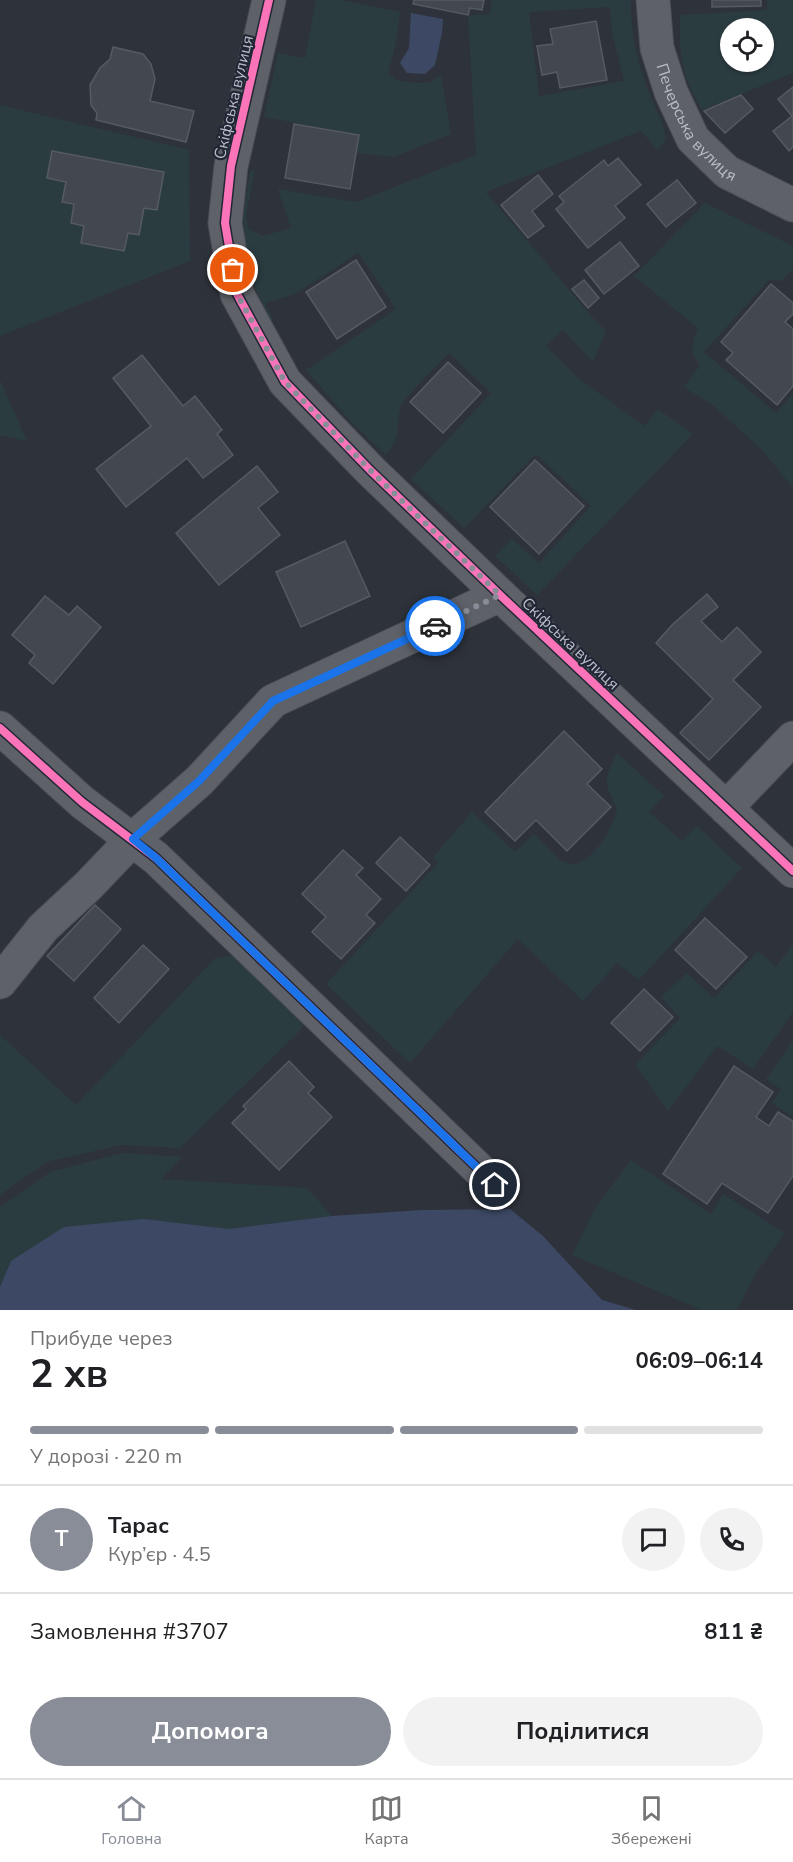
<!DOCTYPE html>
<html lang="uk">
<meta charset="utf-8">
<style>
:root{--surface:#fff;--page:#f2f2f2;--text:#202124;--muted:#757577;--line:#e0e0e0;--accent:#888d98}
body{margin:0;font-family:"Nunito Sans",sans-serif;background:var(--page);color:var(--text);height:100vh;display:flex;flex-direction:column;font-size:22px;white-space:nowrap}
*{box-sizing:border-box;margin:0}
p{font-size:20px;color:var(--muted)}
.icon{flex:none;width:33px;height:33px;fill:none;stroke:currentColor;stroke-width:2;stroke-linecap:round;stroke-linejoin:round}
.map{position:relative;height:1310px;overflow:hidden}
.sheet{display:flex;flex-direction:column;background:var(--surface);flex:1}
.sheet>*{flex:none}
.buttons{position:absolute;left:720px;top:18px;display:grid;gap:12px}
.buttons a{display:grid;place-items:center;width:54px;height:54px;border-radius:50%;background:var(--surface);box-shadow:0 2px 4px #0004;font-size:30px}
.pin{position:absolute;display:grid;place-items:center;width:51px;height:51px;color:#fff;margin:-26px;border:3px solid #fff;border-radius:50%;box-shadow:0 2px 6px #0007}
.courier{position:absolute;display:grid;place-items:center;width:60px;height:60px;margin:-30px;border:4px solid #1a73e8;border-radius:50%;background:#fff;color:#222;box-shadow:0 2px 8px #0007}
.summary em{font-style:normal;font-weight:700}
.summary div{display:flex;flex-direction:column-reverse}
.summary{display:flex;align-items:center;justify-content:space-between;height:102px;padding:0 30px}
h1{font-size:39px;font-weight:700;line-height:45px}
.bar{display:grid;grid-template-columns:repeat(4,1fr);gap:9px 6px;align-content:center;height:72px;padding:0 30px}
.bar i{height:8px;border-radius:4px;background:var(--line)}
.bar .current{background:var(--accent)}
.bar p{grid-column:span 4}
.line{display:flex;align-items:center;gap:15px;padding:0 30px;border-top:2px solid var(--line)}
.line div{flex:1}
.round{display:grid;place-items:center;flex:none;width:63px;height:63px;border-radius:32px;background:var(--page)}
.action{display:flex;gap:12px;margin-top:auto;padding:12px 30px}
.action a{flex:1;height:69px;border-radius:36px;background:var(--accent);color:#fff;font-size:24px;font-weight:700;line-height:69px;text-align:center}
.action a+a{background:var(--page);color:var(--text)}
.menu{display:flex;justify-content:space-around;align-items:center;height:84px;border-top:2px solid var(--line);background:var(--surface);font-size:16px;color:var(--muted)}
.menu a{display:grid;justify-items:center;gap:3px}
.menu .current{color:var(--accent)}
.map>svg:first-child{display:block}
.green{fill:#2b3c41;fill-rule:evenodd}
.water{fill:#3d4964}
.building{fill:#43474e;stroke:#565a61;stroke-width:1.5}
.lines{fill:none;stroke-linecap:round;stroke-linejoin:round}
.minor-casing{stroke:#4c4e55;stroke-width:35}
.minor{stroke:#5e6168;stroke-width:33}
.cycleway-casing{stroke:#212735;stroke-width:11}
.cycleway{stroke:#fb73b8;stroke-width:8}
.done{stroke:#888d98;stroke-width:6;stroke-dasharray:0 10.8}
.route{stroke:#1a73e8;stroke-width:8}
.labels{text-anchor:middle;stroke-width:4.5;stroke-linejoin:round;paint-order:stroke}
.street-label{font-size:16px;fill:#b9beca;stroke:#212735}
</style>
<div class="map">
<svg width="793" height="1310" viewBox="0 0 793 1310">
<rect width="100%" height="100%" fill="#2e323a"/>
<g class="green">
<path d="M316 0H341L400 12 396 43 388 73 396 80 414 83H428L441 75 451 134 394 157 356 153 359 135 264 117 278 53 305 58Z"/>
<path d="M492 0H631C630 26 636 57 645 82 651 101 663 119 666 139L658 150 641 131 486 192 593 318 606 331 593 362 563 330 546 346 578 378 644 426 658 409 693 434 537 595 495 556 512 539 539 563 591 506 536 454 464 528 411 479 491 393 449 353C441 361 404 398 401 406 394 427 404 433 386 455L351 422 306 370 396 309 358 253 295 294 265 303 274 321 270 319 251 281 244 230 243 218 250 172 255 168 246 217 249 229 263 236 291 228 278 189 356 202 476 155 468 15 489 14ZM610 7 612 33 624 81 539 96 529 12Z"/>
<path d="M767 0H793V73L702 110C681 75 679 55 680 15L767 10ZM730 28H764V62H730Z"/>
<path d="M0 105 189 150 190 261 0 336Z"/>
<path d="M705 203 793 246V270L781 281 769 280 704 352 776 413 793 394V488L762 450 715 407 684 387 700 365C689 353 692 342 698 328L634 276Z"/>
<path d="M0 380 27 441 0 435Z"/>
<path d="M617 753 664 796 649 812 682 841 697 826 742 868 639 980 617 963 583 1001 518 939 410 1063 326 984 438 863 433 857 472 812 515 852 534 834 561 861 575 865C598 854 610 833 617 809 603 781 604 780 617 753Z"/>
<path d="M793 944V1012L753 1069 717 1046 668 1111 635 1065 680 1018 661 997 687 973 714 998 758 951 776 967Z"/>
<path d="M233 956 303 1023 300 1031 180 1148 120 1145 47 1162 0 1195V1035L76 1105 215 958Z"/>
<path d="M793 1040V1117L772 1103 781 1089 766 1079Z"/>
<path d="M122 1153 182 1157 161 1179 307 1188 332 1216 229 1229 144 1219 11 1261 0 1287V1207L50 1172Z"/>
<path d="M631 1160 711 1214 723 1194 785 1233 756 1273 737 1310H701L572 1255 594 1210Z"/>
</g>
<g class="water">
<path d="M411 13 443 19 442 33 435 65 425 74 407 73 400 63 409 48Z"/>
<path d="M510 1209 543 1236 602 1300 636 1310H0V1287L11 1261 64 1227 144 1219 229 1229 332 1216 422 1210Z"/>
</g>
<g class="building">
<path d="M414 0H484L482 10 470 8 468 15 413 4Z"/>
<path d="M712 0H761V6L712 7Z"/>
<path d="M596 21 607 80 560 88 557 72 542 75 537 46 553 44 550 29Z"/>
<path d="M113 47 143 54 151 64 155 79 150 101 194 111 186 142 96 120 97 113 91 105 90 85 100 68 110 59Z"/>
<path d="M793 87V147L789 151 773 131 792 116 778 99Z"/>
<path d="M741 95 753 109 725 133 704 111Z"/>
<path d="M294 124 359 135 350 189 285 178Z"/>
<path d="M52 151 164 172 157 210 144 208 139 235 128 233 124 251 81 243 84 226 71 223 74 204 62 202 66 182 47 178Z"/>
<path d="M618 158 641 185 615 206 625 218 588 248 556 209 564 202 559 196 604 160 608 166Z"/>
<path d="M538 175 553 194 532 211 544 226 528 238 501 205Z"/>
<path d="M677 180 696 203 666 227 647 204Z"/>
<path d="M620 242 639 266 604 294 585 270Z"/>
<path d="M356 260 386 307 337 339 306 292Z"/>
<path d="M584 280 599 298 588 308 572 289Z"/>
<path d="M771 284 793 303V314L785 322 793 329V386L777 405 726 360 733 353 721 342Z"/>
<path d="M142 355 183 406 195 396 222 430 217 434 233 455 203 478 187 458 126 507 96 469 151 426 113 378Z"/>
<path d="M448 362 481 393 443 433 410 402Z"/>
<path d="M535 460 584 506 539 554 490 507Z"/>
<path d="M257 466 278 492 258 508 280 535 219 585 176 533Z"/>
<path d="M345 541 370 596 301 627 276 572Z"/>
<path d="M707 594 718 607 701 621 722 642 737 627 761 652 733 680 761 707 709 760 680 733 713 699 656 643 673 624Z"/>
<path d="M45 596 69 615 77 606 101 627 53 684 29 663 35 655 12 635Z"/>
<path d="M564 731 602 769 587 784 611 807 567 851 536 820 515 841 485 812Z"/>
<path d="M400 837 430 865 406 891 376 863Z"/>
<path d="M343 850 363 868 356 875 381 899 366 915 375 923 341 959 312 932 326 917 302 894Z"/>
<path d="M95 905 121 929 74 981 47 956Z"/>
<path d="M705 918 747 957 716 989 675 950Z"/>
<path d="M143 945 169 969 119 1023 94 998Z"/>
<path d="M644 989 673 1017 640 1051 611 1023Z"/>
<path d="M289 1061 314 1087 308 1093 332 1117 279 1170 232 1123 246 1109 243 1106Z"/>
<path d="M734 1066 773 1092 756 1117 769 1126 778 1112 793 1121V1176L768 1213 722 1183 707 1204 663 1174Z"/>
</g>
<g class="lines">
<defs>
<g id="minor">
<path d="M269 0 231 166 225 223 237 294 285 382 370 470 500 595 793 871"/>
<path id="s1" d="M653 0 657 48 671 92 693 139 727 172 793 205"/>
<path d="M0 728 82 802 156 858 495 1185"/>
<path d="M726 808 793 738"/>
<path d="M0 982 43 928 88 886 133 839 199 781 273 701 500 595"/>
</g>
</defs>
<use href="#minor" class="minor-casing"/>
<use href="#minor" class="minor"/>
<defs>
<g id="cycleway">
<path d="M269 0 231 166 225 223 237 294 285 382 370 470 500 595 793 871"/>
<path d="M0 728 82 802 156 858 495 1185"/>
</g>
</defs>
<use href="#cycleway" class="cycleway-casing"/>
<use href="#cycleway" class="cycleway"/>
</g>
<g class="lines">
<path class="done" d="M233 270 237 294 285 382 370 470 500 595 435 626"/>
<path class="route" d="M435 626 273 701 199 781 133 839 156 858 495 1185"/>
</g>
<g class="labels">
<g class="street-label">
<text transform="translate(233 97) rotate(-77)" y="6">Скіфська вулиця</text>
<text dy="6" stroke="none"><textPath href="#s1" startOffset="134">Печерська вулиця</textPath></text>
<text transform="translate(571 643) rotate(43)" y="6">Скіфська вулиця</text>
</g>
</g>
</svg>
<div class="buttons">
<a><svg class="icon" aria-label="locate" viewBox="0 0 24 24"><circle cx="12" cy="12" r="6"/><path d="M12 2v4M12 18v4M2 12h4M18 12h4"/></svg></a>
</div>
<div class="pin" style="left:233px;top:270px;background:#ea580c"><svg class="icon" aria-label="bag" viewBox="0 0 24 24"><path d="M5 8h14l-1 12H6zM9 8a3 3 0 0 1 6 0"/></svg></div>
<div class="pin" style="left:495px;top:1185px;background:#1f2937"><svg class="icon" aria-label="home" viewBox="0 0 24 24"><path d="M3 11l9-7 9 7M6 9v11h12V9"/></svg></div>
<div class="courier" style="left:435px;top:626px"><svg class="icon" aria-label="car" viewBox="0 0 24 24"><path d="M5 17H2v-5l4-1 3-4h7l3 4 3 1v5h-3M9 17h6M6 11h13"/><circle cx="7" cy="17" r="2"/><circle cx="17" cy="17" r="2"/></svg></div>
</div>
<section class="sheet">
<div class="summary"><div><h1>2 хв</h1><p>Прибуде через</p></div><em>06:09–06:14</em></div>
<div class="bar"><i class="current"></i><i class="current"></i><i class="current"></i><i></i><p>У дорозі · 220 m</p></div>
<div class="line" style="height:108px"><b class="round" style="background:var(--accent);color:#fff">Т</b><div><b>Тарас</b><p>Кур’єр · 4.5</p></div><a class="round"><svg class="icon" aria-label="chat" viewBox="0 0 24 24"><path d="M4 5h16v11H9l-5 4z"/></svg></a><a class="round"><svg class="icon" aria-label="phone" viewBox="0 0 24 24"><path d="M5 4h4l2 5-3 2q2 4 5 5l2-3 5 2v4C11 20 4 13 5 4z"/></svg></a></div>
<div class="line" style="height:78px"><div>Замовлення #3707</div><b>811 ₴</b></div>
<div class="action"><a>Допомога</a><a>Поділитися</a></div>
</section>
<nav class="menu">
<a class="current"><svg class="icon" aria-label="home" viewBox="0 0 24 24"><path d="M3 11l9-7 9 7M6 9v11h12V9"/></svg>Головна</a>
<a><svg class="icon" aria-label="map" viewBox="0 0 24 24"><path d="M3 6l6-2 6 2 6-2v14l-6 2-6-2-6 2zM9 4v14M15 6v14"/></svg>Карта</a>
<a><svg class="icon" aria-label="saved" viewBox="0 0 24 24"><path d="M7 4h10v16l-5-4-5 4z"/></svg>Збережені</a>
</nav>
